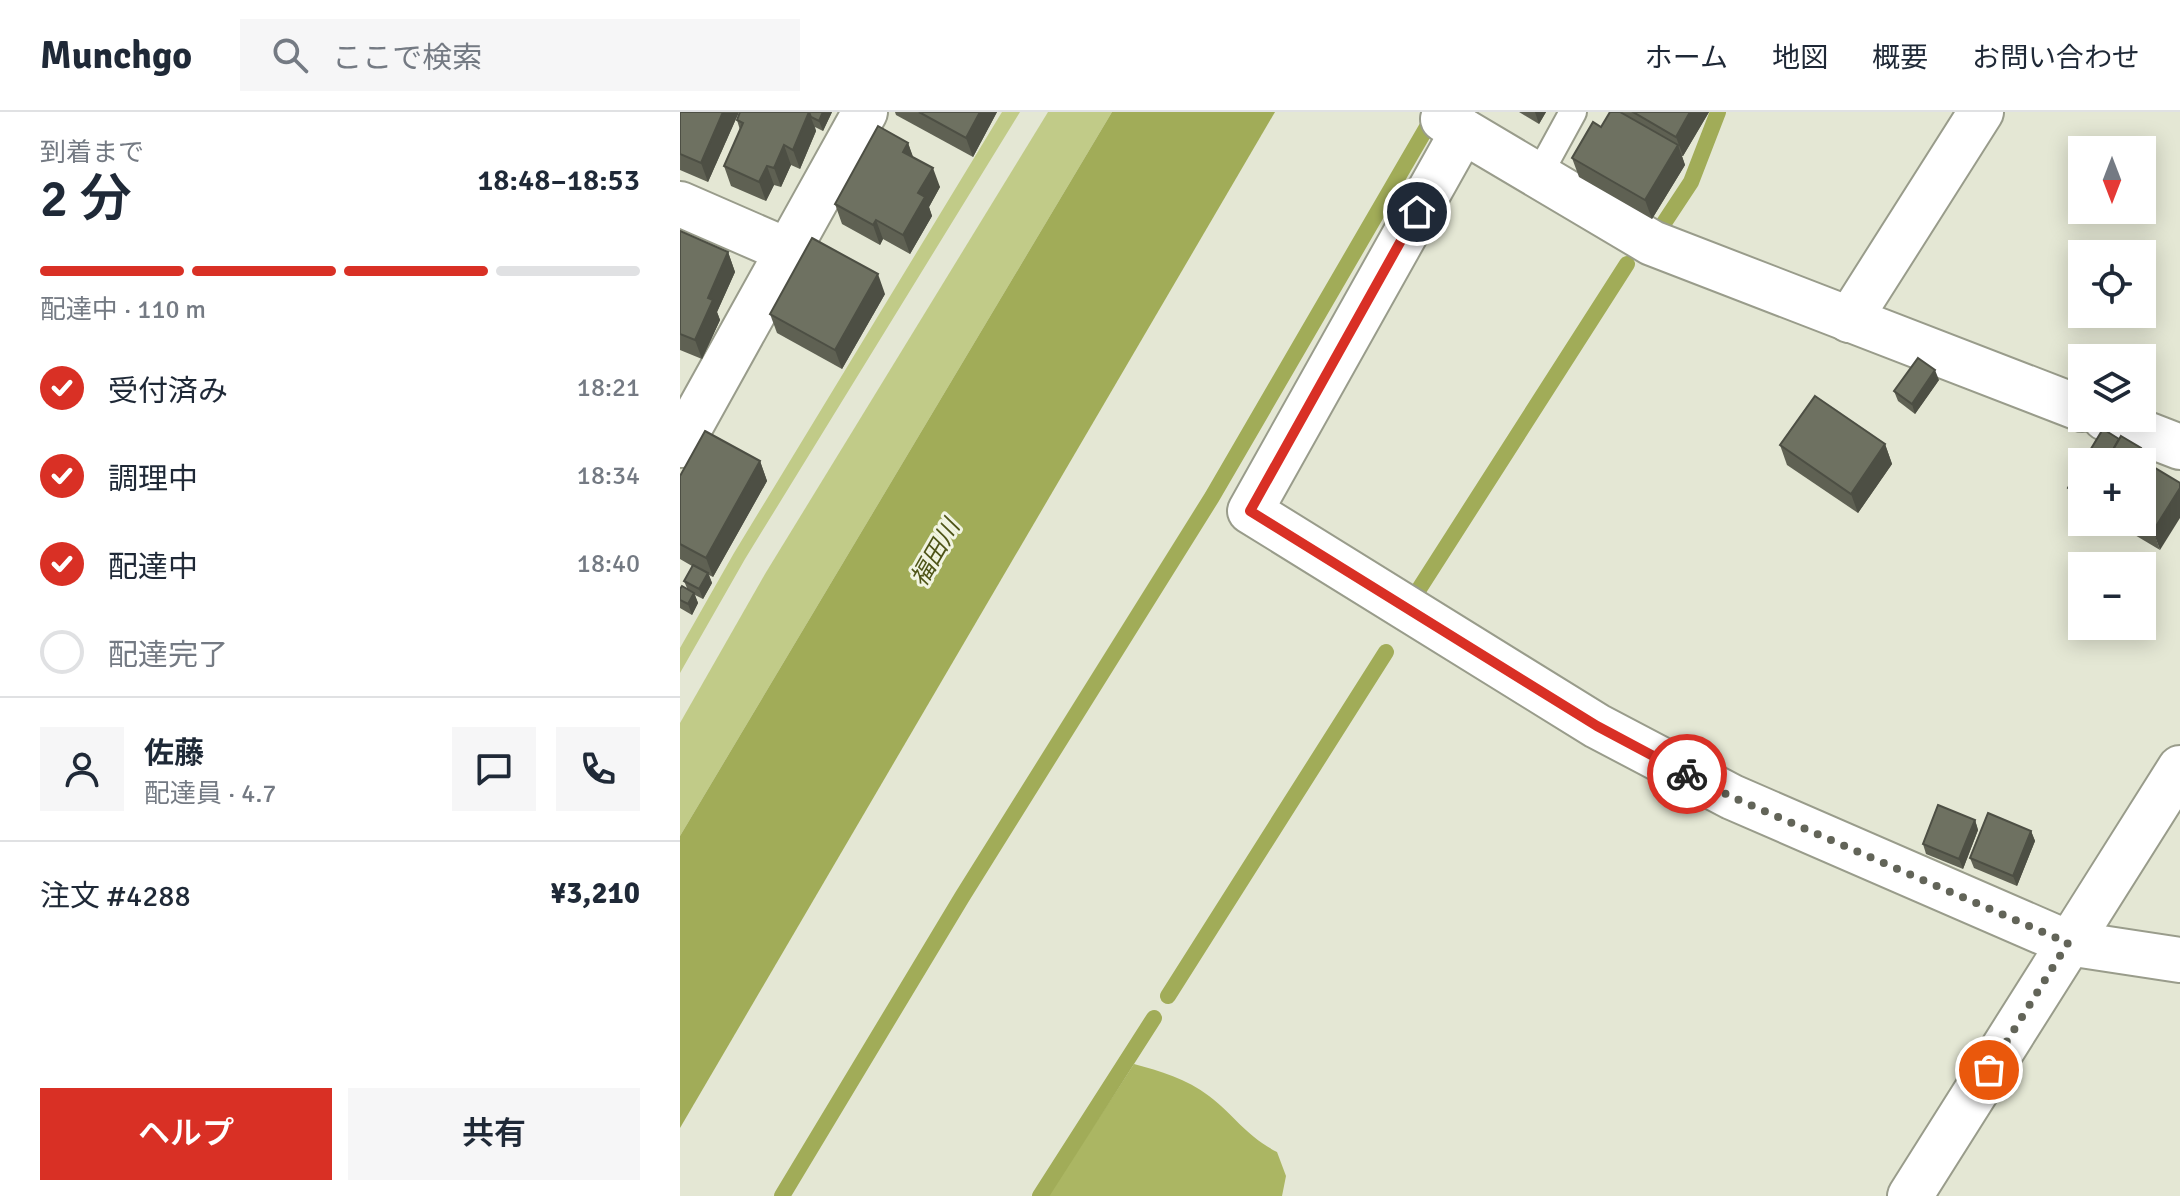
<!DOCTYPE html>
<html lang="ja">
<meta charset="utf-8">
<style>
:root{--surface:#fff;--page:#f6f6f7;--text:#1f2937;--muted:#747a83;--line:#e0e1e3;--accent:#d93025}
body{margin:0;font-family:Signika,"Noto Sans JP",sans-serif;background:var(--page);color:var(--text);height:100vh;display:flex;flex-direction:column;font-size:30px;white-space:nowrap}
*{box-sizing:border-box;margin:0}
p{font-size:26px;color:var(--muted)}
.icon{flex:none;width:44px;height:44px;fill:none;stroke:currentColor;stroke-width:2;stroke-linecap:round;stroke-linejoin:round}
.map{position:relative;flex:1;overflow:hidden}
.side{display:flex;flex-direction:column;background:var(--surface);width:680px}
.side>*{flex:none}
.needle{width:52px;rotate:180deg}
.fabs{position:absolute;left:1388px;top:24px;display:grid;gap:16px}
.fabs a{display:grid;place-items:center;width:88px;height:88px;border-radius:0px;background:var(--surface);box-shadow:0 4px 20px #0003;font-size:40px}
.pin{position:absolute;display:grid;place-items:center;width:68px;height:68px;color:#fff;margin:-34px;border:4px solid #fff;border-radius:50%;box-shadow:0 2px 8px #0007}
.courier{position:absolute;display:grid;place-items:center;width:80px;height:80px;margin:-40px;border:6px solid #d93025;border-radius:50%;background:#fff;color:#222;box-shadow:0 2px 10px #0007}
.head em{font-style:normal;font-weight:600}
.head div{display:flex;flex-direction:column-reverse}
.head{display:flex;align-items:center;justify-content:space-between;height:136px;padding:0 40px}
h1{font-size:52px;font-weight:600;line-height:60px}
.bar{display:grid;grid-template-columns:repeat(4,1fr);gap:12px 8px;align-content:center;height:96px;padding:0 40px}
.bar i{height:10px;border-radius:6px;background:var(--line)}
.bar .current{background:var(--accent)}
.bar p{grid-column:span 4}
.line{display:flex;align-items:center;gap:20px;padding:0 40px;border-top:2px solid var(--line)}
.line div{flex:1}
.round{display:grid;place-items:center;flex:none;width:84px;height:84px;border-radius:0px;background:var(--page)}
ol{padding:0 40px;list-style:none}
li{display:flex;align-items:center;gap:24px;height:88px}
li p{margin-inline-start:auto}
li .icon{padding:8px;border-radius:50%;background:var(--accent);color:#fff;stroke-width:4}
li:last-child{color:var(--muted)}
li i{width:44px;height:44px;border:4px solid var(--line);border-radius:50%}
.cta{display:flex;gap:16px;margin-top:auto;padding:16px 40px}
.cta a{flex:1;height:92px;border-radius:0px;background:var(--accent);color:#fff;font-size:32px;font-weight:600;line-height:92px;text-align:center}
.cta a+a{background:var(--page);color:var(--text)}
header{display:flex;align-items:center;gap:48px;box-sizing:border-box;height:112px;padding:0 40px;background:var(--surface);border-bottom:2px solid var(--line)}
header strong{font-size:38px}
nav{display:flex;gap:44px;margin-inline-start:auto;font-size:28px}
.search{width:560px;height:72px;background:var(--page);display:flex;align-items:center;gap:20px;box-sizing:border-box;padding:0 28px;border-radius:0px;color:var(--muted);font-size:30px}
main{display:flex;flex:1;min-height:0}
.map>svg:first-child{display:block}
.green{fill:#c1cb88}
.forest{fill:#abb663}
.water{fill:#a1ac58}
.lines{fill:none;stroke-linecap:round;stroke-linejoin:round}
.stream{stroke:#a1ac58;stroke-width:16}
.lane-casing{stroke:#999c8b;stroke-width:30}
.street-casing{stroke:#999c8b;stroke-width:48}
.secondary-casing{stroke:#999c8b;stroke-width:48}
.lane{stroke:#fff;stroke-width:26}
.street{stroke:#fff;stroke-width:44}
.secondary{stroke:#fff;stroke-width:44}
.wall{fill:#5f6153}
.shaded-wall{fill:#4d4f44}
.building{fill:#6e7161;stroke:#4d4f44;stroke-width:2}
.done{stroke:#626458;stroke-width:8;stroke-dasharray:0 14.4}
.route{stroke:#d93025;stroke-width:10}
.labels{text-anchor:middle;stroke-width:6;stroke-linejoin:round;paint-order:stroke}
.water-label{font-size:24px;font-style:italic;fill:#4f5518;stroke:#f1f4e1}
</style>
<header>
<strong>Munchgo</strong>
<div class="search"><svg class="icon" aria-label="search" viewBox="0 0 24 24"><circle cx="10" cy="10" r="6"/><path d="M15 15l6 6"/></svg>ここで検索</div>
<nav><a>ホーム</a><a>地図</a><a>概要</a><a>お問い合わせ</a></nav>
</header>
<main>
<section class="side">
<div class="head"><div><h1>2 分</h1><p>到着まで</p></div><em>18:48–18:53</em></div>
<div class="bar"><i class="current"></i><i class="current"></i><i class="current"></i><i></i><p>配達中 · 110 m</p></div>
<ol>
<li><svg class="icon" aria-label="check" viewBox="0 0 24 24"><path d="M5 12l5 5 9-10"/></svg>受付済み<p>18:21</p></li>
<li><svg class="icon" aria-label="check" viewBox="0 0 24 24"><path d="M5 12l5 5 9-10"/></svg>調理中<p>18:34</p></li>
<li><svg class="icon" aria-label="check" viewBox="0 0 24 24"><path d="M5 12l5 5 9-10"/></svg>配達中<p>18:40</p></li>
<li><i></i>配達完了</li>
</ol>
<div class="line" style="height:144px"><a class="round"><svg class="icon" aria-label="person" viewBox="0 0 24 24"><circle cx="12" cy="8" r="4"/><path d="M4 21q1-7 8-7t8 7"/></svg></a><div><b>佐藤</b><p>配達員 · 4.7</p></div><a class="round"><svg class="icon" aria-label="chat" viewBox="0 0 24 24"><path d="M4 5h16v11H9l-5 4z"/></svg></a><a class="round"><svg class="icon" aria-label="phone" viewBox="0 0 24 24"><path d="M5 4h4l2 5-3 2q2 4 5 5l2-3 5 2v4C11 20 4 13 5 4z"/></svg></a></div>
<div class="line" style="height:104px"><div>注文 #4288</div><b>¥3,210</b></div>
<div class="cta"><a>ヘルプ</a><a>共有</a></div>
</section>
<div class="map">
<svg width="1500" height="1084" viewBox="0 0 1500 1084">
<rect width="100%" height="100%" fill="#e4e7d4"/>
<g class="green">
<path d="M322 0H340L65 447 0 561V536L54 441Z"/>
<path d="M368 0H432L0 724V611L85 462Z"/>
</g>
<path class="forest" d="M454 952C480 959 507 967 529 984 555 1004 566 1024 597 1040L606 1064 602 1084H368Z"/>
<path class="water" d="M432 0H595L0 1016V724Z"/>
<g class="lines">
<g class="stream">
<path d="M978 120 1011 70 1038 0"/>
<path d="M732 488 947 152"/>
<path d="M488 884 706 540"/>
<path d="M102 1084 282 785 532 385 754 3"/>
<path d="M360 1084 474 906"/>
</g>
<defs>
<path id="lane" d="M858 64 893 0"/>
<g id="street">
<path d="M763 7 972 131 1402 297"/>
<path d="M783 19 570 399 917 614 1052 685 1388 831 1500 848"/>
<path d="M0 92 108 139"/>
<path d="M1169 208 1301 0"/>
<path d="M1425 306 1500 335"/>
<path d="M0 333 185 0"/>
</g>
<path id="secondary" d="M1230 1084 1500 656"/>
</defs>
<use href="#lane" class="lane-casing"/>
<use href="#street" class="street-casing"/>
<use href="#secondary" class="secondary-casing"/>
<use href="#lane" class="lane"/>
<use href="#street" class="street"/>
<use href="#secondary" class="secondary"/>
</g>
<g class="wall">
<path d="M0 0H59L28 70 0 58Z"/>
<path d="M60 0H152L143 19 135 15 136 19 120 57 111 53 101 75 94 73 86 89 51 74 44 54 60 18 57 8Z"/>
<path d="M215 0H317L293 45 216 3Z"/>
<path d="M839 0H866L859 12Z"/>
<path d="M930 0H1029L1003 44H1002L1005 53 972 107 899 65 892 46 921 15Z"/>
<path d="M228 31 233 46 260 75 249 95 252 104 230 142 203 127 200 133 162 112 155 92Z"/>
<path d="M0 119 48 140 55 160 37 200 40 208 22 247 0 238Z"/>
<path d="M205 182 162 257 97 221 90 202Z"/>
<path d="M1259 268 1235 302 1218 289 1214 279Z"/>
<path d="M1441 324 1480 438 1433 410H1462L1439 327Z"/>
<path d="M1205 332 1212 352 1178 401 1107 353 1100 333Z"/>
<path d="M80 349 87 369 33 465 29 463 32 471 23 487 15 483 18 491 12 503 0 496V477L7 476 4 469 12 454 0 447V364Z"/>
<path d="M1402 352V393L1392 386 1388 376Z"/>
<path d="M1295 708 1298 718 1283 757 1246 742 1243 732Z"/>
<path d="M1351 719 1355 729 1337 774 1294 756 1290 746Z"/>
</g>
<g class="shaded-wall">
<path d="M43 0H59L28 70 21 51Z"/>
<path d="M129 0 136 19 120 57 113 38Z"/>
<path d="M143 0H152L143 19 139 9Z"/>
<path d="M300 0H317L293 45 286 26Z"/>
<path d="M855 0H866L859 12Z"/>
<path d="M1010 0H1029L1003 44 996 25Z"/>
<path d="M228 31 235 50 223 40Z"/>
<path d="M104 33 111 53 101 75 94 56Z"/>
<path d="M998 33 1005 53 972 107 965 88Z"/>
<path d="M87 54 94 73 86 89 79 70Z"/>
<path d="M253 56 260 75 249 95 252 104 230 142 223 123 238 81Z"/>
<path d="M196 108 203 127 200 133 193 113Z"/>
<path d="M48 140 55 160 37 200 40 208 22 247 15 228 28 186Z"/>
<path d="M198 162 205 182 162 257 155 238Z"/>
<path d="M1255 258 1259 268 1235 302 1232 292Z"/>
<path d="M1205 332 1212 352 1178 401 1171 382Z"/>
<path d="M1461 336 1468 355 1457 345Z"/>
<path d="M80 349 87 369 33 465 26 446Z"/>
<path d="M1500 376V406L1480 438 1473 419Z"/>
<path d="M28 461 32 471 23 487 19 477Z"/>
<path d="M14 481 18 491 12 503 8 492Z"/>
<path d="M1295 708 1298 718 1283 757 1279 747Z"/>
<path d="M1351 719 1355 729 1337 774 1333 764Z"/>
</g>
<g class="building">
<path d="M0 0H43L21 51 0 42Z"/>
<path d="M60 0H129L113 38 104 33 94 56 87 54 79 70 44 54 63 11 57 8Z"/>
<path d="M129 0H143L139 9 131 5Z"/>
<path d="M239 0H300L286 26Z"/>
<path d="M930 0H940L998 33 965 88 892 46 913 10 921 15Z"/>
<path d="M953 0H1010L996 25Z"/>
<path d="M198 14 228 31 223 40 253 56 238 81 245 85 223 123 196 108 193 113 155 92Z"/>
<path d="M0 119 48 140 28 186 33 188 15 228 0 222Z"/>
<path d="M132 126 198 162 155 238 90 202Z"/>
<path d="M1238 246 1255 258 1232 292 1214 279Z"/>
<path d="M1135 284 1205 332 1171 382 1100 333Z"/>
<path d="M1423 317 1439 327 1426 350H1403Z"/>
<path d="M25 319 80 349 26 446 0 432V364Z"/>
<path d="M1441 324 1461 336 1457 345 1500 371V376L1473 419 1458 410H1462V350H1426Z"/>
<path d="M1402 352V385L1388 376Z"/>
<path d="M13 453 28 461 19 477 4 469Z"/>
<path d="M2 474 14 481 8 492 0 488V477Z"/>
<path d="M1258 693 1295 708 1279 747 1243 732Z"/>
<path d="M1308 701 1351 719 1333 764 1290 746Z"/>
</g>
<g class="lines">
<path class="done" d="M1007 662 1052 685 1388 831 1309 958"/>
<path class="route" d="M737 100 570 399 917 614 1007 662"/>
</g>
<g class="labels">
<g class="water-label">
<text transform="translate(255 441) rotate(-60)" y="8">福田川</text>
</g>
</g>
</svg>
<div class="fabs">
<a><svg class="needle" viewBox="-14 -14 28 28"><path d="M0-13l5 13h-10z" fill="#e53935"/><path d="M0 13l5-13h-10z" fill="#747a83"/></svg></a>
<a><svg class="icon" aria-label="locate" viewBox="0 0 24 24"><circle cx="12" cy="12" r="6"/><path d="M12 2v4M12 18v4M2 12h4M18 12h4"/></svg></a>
<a><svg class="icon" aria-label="layers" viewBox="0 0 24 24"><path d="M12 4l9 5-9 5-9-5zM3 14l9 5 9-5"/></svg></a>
<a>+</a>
<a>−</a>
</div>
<div class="pin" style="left:1309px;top:958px;background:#ea580c"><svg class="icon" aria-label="bag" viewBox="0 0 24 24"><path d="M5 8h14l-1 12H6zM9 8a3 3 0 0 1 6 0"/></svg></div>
<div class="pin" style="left:737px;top:100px;background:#1f2937"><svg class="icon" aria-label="home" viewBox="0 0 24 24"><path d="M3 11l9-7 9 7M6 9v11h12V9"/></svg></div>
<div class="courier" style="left:1007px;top:662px"><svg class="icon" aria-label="bike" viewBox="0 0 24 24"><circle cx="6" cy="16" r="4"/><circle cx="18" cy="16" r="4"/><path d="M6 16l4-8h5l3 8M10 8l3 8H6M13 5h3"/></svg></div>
</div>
</main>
